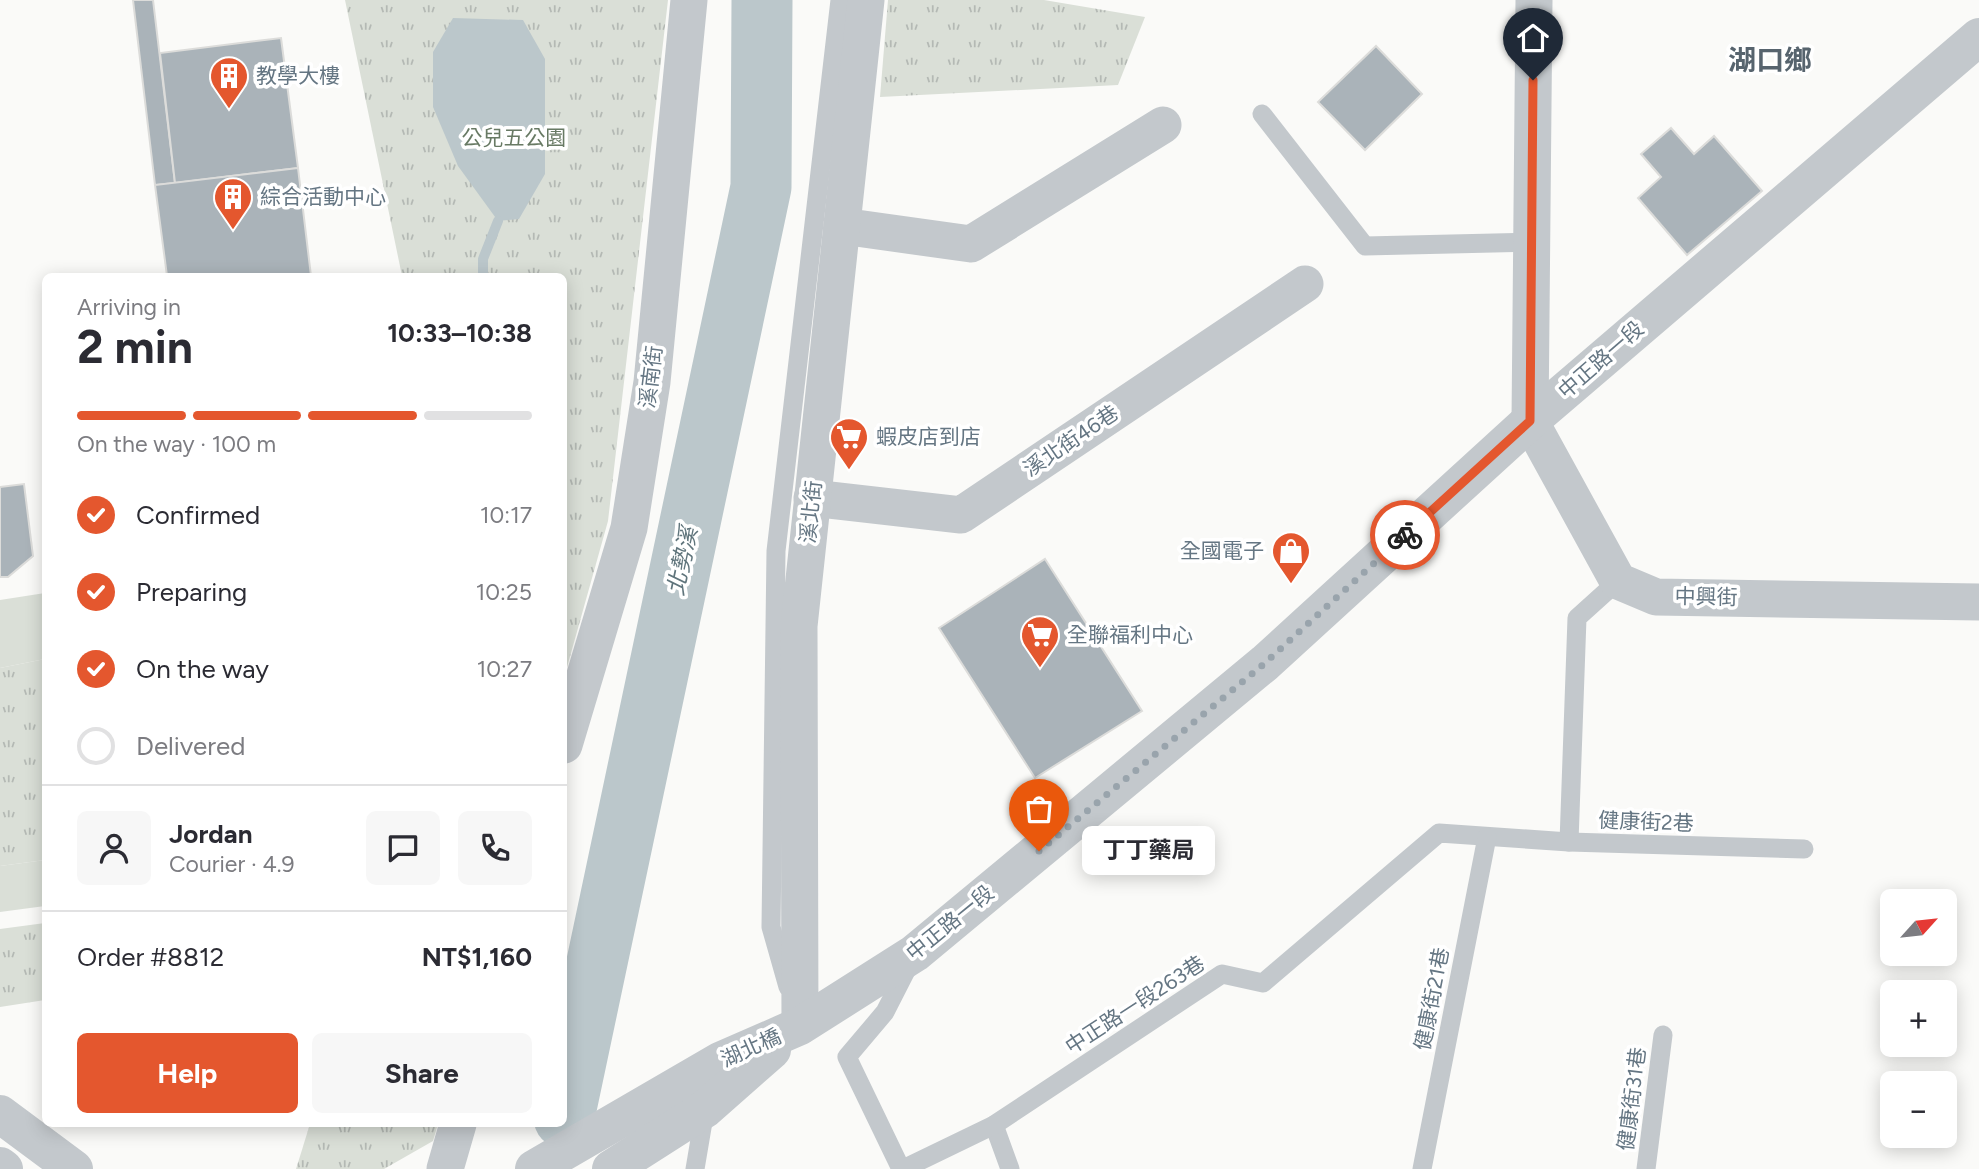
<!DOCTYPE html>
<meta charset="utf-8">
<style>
:root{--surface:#fff;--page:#f7f7f7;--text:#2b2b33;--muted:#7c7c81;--line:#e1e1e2;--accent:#e4572e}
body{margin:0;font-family:Figtree,"Noto Sans TC",sans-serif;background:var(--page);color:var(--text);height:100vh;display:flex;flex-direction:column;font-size:26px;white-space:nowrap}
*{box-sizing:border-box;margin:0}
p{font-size:23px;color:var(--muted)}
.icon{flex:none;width:38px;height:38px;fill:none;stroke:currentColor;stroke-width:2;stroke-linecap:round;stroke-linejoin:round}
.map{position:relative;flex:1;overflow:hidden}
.sheet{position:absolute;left:42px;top:273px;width:525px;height:854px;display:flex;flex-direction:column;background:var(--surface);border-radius:10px;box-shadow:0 4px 18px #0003}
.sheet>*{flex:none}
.needle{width:46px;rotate:63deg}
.buttons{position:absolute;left:1880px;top:889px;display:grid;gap:14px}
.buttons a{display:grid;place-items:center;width:77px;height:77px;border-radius:10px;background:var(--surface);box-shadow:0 4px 18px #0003;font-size:35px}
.pin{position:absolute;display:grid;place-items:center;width:60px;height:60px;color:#fff;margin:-72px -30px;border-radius:50% 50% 50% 0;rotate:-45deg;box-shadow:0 0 7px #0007}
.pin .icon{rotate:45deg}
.courier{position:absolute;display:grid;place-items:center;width:70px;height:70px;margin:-35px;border:5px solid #e4572e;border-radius:50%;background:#fff;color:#222;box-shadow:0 2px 9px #0007}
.bubble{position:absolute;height:49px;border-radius:10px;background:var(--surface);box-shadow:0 4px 18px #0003;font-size:23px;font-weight:700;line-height:49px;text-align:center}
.overview em{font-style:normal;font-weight:700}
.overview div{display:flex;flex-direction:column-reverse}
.overview{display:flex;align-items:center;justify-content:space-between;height:119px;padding:0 35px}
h1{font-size:46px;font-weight:700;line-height:52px}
.bar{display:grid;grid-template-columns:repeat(4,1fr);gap:10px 7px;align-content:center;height:84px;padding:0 35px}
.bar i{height:9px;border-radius:5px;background:var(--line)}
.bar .on{background:var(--accent)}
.bar p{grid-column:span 4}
.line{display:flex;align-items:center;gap:18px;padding:0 35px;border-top:2px solid var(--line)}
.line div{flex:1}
.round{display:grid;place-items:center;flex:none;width:74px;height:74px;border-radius:10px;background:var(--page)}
ol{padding:0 35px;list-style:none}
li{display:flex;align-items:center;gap:21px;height:77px}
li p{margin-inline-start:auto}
li .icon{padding:7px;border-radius:50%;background:var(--accent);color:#fff;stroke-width:4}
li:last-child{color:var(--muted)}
li i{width:38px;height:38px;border:4px solid var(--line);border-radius:50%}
.primary-button{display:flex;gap:14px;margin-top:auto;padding:14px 35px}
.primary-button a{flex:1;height:80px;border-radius:10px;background:var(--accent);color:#fff;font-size:28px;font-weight:700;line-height:80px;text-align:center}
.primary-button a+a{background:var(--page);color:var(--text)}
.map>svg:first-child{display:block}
.grass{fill:url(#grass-tufts)}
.garden{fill:#dadfd7}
.water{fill:#bbc7cb}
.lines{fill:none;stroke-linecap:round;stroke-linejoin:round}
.stream{stroke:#bbc7cb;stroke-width:10}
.river{stroke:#bbc7cb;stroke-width:61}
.building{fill:#aab3b9;stroke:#dcdcda;stroke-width:2}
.service{stroke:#c3c8cc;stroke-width:19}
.minor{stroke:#c3c8cc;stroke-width:37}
.tertiary{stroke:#c3c8cc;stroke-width:38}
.done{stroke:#99a4ac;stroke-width:7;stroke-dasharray:0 12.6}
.route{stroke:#e4572e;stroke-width:9}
.labels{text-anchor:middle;stroke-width:7;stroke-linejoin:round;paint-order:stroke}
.poi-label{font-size:21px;fill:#657683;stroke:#fff;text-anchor:start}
.park-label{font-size:21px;fill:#687a64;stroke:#fff}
.street-label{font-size:21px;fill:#657683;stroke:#fff}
.water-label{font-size:23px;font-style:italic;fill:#60757c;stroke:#fff}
.district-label{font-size:28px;font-weight:bold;fill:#57646e;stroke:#fff}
</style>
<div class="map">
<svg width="1979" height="1169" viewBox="0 0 1979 1169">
<defs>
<pattern id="grass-tufts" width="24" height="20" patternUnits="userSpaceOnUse" patternTransform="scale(1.75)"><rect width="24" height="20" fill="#dadfd7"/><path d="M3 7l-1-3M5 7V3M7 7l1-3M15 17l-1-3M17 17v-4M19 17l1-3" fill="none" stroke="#b4b9b4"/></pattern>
</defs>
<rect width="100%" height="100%" fill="#fafaf8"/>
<g class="grass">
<path d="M345 0H668L608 521 564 678V276H402Z"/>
<path d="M888 0H1044L1145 17 1118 85 880 97Z"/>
<path d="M45 659V860L0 866V668Z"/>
<path d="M45 923V1000L0 1007V929Z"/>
<path d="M310 1124H438L433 1141 384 1169H296Z"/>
</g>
<g class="garden">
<path d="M45 593V659L0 668V600Z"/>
<path d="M45 860V906L0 912V866Z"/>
</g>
<path class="water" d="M453 18 523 20 545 59V174L519 219 498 221 458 166 433 107V52Z"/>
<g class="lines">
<path class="stream" d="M483 276V259L498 221"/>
<path class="river" d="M564 1118 761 187 762 0"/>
</g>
<g class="building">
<path d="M133 0H153L175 183 155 185Z"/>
<path d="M281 38 298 168 175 183 160 53Z"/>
<path d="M1376 46 1422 94 1365 150 1318 102Z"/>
<path d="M1671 128 1694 154 1714 136 1762 191 1687 255 1638 198 1661 177 1641 154Z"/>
<path d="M298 168 311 276H167L155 185Z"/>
<path d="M24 484 33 556 8 577H0V487Z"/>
<path d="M1045 559 1142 711 1035 778 939 628Z"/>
</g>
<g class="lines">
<g class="service">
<path d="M1262 114 1365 246 1532 242"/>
<path d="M1569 842 1577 618 1618 581"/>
<path d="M788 987 771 927 776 551 840 0"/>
<path d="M994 1125 1010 1169"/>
<path d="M695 1169 705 1110"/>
<path d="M901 1169 847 1057 885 1012 910 963"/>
<path d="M903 1169 994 1125 1222 974 1263 983 1439 833 1569 842 1804 849"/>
<path d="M1422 1169 1487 837"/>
<path d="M1646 1169 1663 1035"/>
</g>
<g class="minor">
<path d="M1534 0 1530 421 1618 581 1656 597 1979 602"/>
<path d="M842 226 971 244 1163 125"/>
<path d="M812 498 961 515 1305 284"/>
<path d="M564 745 629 528 652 382 689 0"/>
<path d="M800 1026 799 626 866 0"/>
<path d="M445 1169 458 1124"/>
</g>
<g class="tertiary">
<path d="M0 1114 74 1169"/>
<path d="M0 1166 4 1169"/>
<path d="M534 1169 720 1061 800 1026 915 953 1265 663 1530 421 1979 37"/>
<path d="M611 1169 705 1109 772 1050"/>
</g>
</g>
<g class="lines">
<path class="done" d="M1039 851 1265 663 1405 535"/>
<path class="route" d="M1405 535 1530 421 1533 80"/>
</g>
<defs>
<symbol id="building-pin" viewBox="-11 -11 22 30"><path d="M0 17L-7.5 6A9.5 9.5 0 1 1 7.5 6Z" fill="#e4572e" stroke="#fff"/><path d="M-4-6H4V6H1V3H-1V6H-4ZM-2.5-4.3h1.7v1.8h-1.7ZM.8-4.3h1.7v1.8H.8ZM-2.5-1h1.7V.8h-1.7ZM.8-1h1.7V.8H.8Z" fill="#fff"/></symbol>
<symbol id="supermarket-pin" viewBox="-11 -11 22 30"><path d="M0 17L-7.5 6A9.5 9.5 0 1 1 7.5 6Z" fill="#e4572e" stroke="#fff"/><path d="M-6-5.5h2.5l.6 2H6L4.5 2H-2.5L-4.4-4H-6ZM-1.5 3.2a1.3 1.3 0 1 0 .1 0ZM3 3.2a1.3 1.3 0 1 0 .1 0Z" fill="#fff"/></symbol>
<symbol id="shop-pin" viewBox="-11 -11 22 30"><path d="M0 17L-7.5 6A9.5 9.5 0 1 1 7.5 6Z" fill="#e4572e" stroke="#fff"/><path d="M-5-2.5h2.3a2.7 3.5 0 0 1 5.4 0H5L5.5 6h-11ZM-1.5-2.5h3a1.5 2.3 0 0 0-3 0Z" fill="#fff"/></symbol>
</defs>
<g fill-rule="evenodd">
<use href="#building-pin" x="207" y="54" width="44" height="60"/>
<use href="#building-pin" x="211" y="175" width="44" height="60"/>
<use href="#supermarket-pin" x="827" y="415" width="44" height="60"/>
<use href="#shop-pin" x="1269" y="529" width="44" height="60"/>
<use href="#supermarket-pin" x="1018" y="613" width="44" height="60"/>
</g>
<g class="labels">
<g class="poi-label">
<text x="256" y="83">教學大樓</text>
<text x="260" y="204">綜合活動中心</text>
<text x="876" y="444">蝦皮店到店</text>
<text x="1264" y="558" text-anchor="end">全國電子</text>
<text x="1067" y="642">全聯福利中心</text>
</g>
<g class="park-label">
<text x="514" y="145">公兒五公園</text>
</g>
<g class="street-label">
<text transform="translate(1601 360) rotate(-41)" y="7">中正路一段</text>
<text transform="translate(651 377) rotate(-83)" y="7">溪南街</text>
<text transform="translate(1071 441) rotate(-34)" y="7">溪北街46巷</text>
<text transform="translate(811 512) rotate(-84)" y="7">溪北街</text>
<text transform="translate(1706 597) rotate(1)" y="7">中興街</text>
<text transform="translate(1646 822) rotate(2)" y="7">健康街2巷</text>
<text transform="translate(950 923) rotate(-39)" y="7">中正路一段</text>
<text transform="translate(1432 999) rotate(-79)" y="7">健康街21巷</text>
<text transform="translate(1135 1005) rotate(-33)" y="7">中正路一段263巷</text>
<text transform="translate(751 1048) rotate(-24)" y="7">湖北橋</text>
<text transform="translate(1632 1099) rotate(-83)" y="7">健康街31巷</text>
</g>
<g class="water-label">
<text transform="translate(682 561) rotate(-78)" y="8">北勢溪</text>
</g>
<g class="district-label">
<text x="1770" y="70">湖口鄉</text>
</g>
</g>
</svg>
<div class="buttons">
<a><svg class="needle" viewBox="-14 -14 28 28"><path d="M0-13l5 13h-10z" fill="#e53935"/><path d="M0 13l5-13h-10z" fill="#7c7c81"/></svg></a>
<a>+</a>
<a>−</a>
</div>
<div class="pin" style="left:1039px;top:851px;background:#ea580c"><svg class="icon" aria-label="bag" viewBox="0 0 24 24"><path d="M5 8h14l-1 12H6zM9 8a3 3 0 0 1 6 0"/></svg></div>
<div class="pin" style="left:1533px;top:80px;background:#1f2937"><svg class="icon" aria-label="home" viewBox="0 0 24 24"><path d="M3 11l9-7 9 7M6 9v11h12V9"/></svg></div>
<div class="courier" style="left:1405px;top:535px"><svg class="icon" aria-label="bike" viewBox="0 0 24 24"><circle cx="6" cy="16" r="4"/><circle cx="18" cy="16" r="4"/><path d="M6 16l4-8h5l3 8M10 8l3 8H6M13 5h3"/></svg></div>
<div class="bubble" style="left:1082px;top:826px;width:133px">丁丁藥局</div>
<section class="sheet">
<div class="overview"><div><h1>2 min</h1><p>Arriving in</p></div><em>10:33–10:38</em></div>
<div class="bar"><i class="on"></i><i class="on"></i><i class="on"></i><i></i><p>On the way · 100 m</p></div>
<ol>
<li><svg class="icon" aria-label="check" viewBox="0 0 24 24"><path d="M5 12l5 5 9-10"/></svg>Confirmed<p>10:17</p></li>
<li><svg class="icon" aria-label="check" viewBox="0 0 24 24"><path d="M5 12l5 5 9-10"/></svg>Preparing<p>10:25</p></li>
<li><svg class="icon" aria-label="check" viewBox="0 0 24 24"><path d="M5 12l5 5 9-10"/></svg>On the way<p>10:27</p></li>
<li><i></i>Delivered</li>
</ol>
<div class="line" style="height:126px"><a class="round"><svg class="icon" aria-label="person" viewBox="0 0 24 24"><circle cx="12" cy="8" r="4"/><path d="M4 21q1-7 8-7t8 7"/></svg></a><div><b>Jordan</b><p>Courier · 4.9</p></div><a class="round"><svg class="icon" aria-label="chat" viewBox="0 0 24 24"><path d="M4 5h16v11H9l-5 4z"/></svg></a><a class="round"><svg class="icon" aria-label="phone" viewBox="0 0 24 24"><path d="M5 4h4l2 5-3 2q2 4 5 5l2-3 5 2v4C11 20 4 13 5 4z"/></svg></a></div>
<div class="line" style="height:91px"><div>Order #8812</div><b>NT$1,160</b></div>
<div class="primary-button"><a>Help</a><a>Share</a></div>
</section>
</div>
